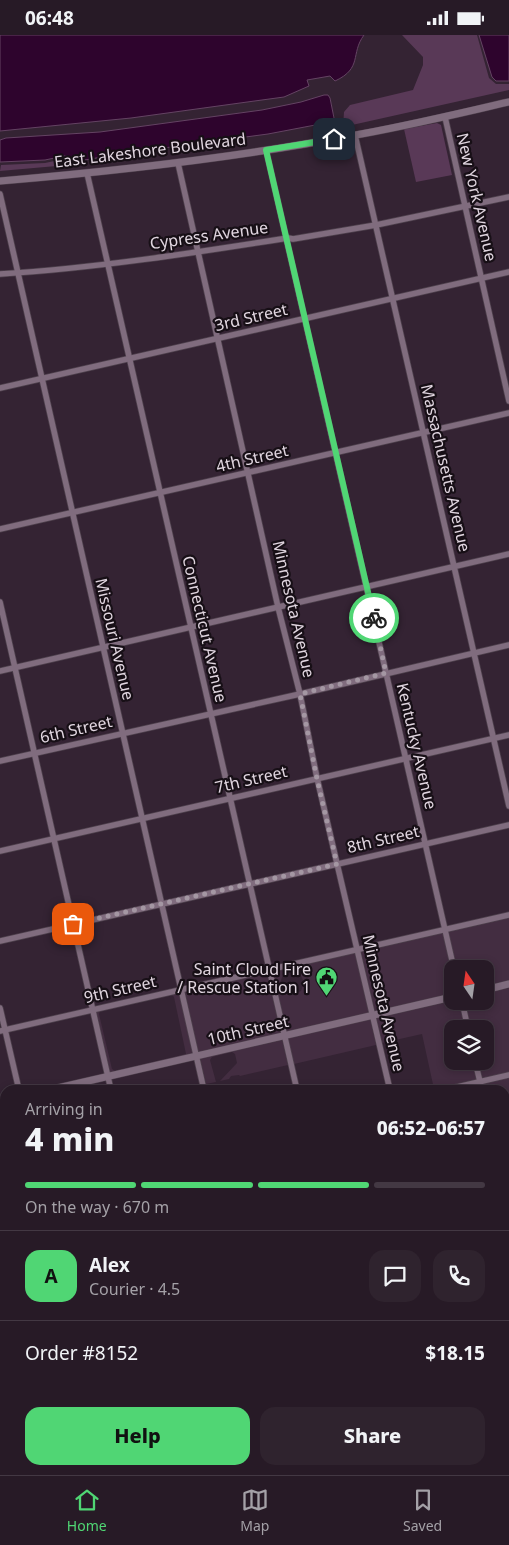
<!DOCTYPE html>
<meta charset="utf-8">
<style>
:root{--surface:#271a26;--page:#2f232e;--text:#f1f3f6;--muted:#a4a1a7;--line:#433843;--accent:#50d674}
body{margin:0;font-family:"Noto Sans",sans-serif;background:var(--page);color:var(--text);height:100vh;display:flex;flex-direction:column;font-size:19px;white-space:nowrap}
*{box-sizing:border-box;margin:0}
p{font-size:16px;color:var(--muted)}
.icon{flex:none;width:28px;height:28px;fill:none;stroke:currentColor;stroke-width:2;stroke-linecap:round;stroke-linejoin:round}
.map{position:relative;flex:1;overflow:hidden}
.side{position:absolute;left:0px;top:1050px;width:510px;height:390px;display:flex;flex-direction:column;background:var(--surface);border-radius:15px 15px 0 0;box-shadow:0 2px 8px #0003,0 0 0 1px var(--line)}
.side>*{flex:none}
.needle{width:32px;rotate:347deg}
.fabs{position:absolute;left:444px;top:925px;display:grid;gap:10px}
.fabs a{display:grid;place-items:center;width:50px;height:50px;border-radius:10px;background:var(--surface);box-shadow:0 2px 8px #0003,0 0 0 1px var(--line);font-size:25px}
.pin{position:absolute;display:grid;place-items:center;width:42px;height:42px;color:#fff;margin:-21px;border-radius:10px;box-shadow:0 2px 8px #0006}
.courier{position:absolute;display:grid;place-items:center;width:50px;height:50px;margin:-25px;border:4px solid #50d674;border-radius:50%;background:#fff;color:#222;box-shadow:0 1px 6px #0007}
.headline em{font-style:normal;font-weight:800}
.headline div{display:flex;flex-direction:column-reverse}
.headline{display:flex;align-items:center;justify-content:space-between;height:85px;padding:0 25px}
h1{font-size:32px;font-weight:800;line-height:38px}
.bar{display:grid;grid-template-columns:repeat(4,1fr);gap:8px 5px;align-content:center;height:60px;padding:0 25px}
.bar i{height:6px;border-radius:4px;background:var(--line)}
.bar .active{background:var(--accent)}
.bar p{grid-column:span 4}
.line{display:flex;align-items:center;gap:12px;padding:0 25px;border-top:1px solid var(--line)}
.line div{flex:1}
.round{display:grid;place-items:center;flex:none;width:52px;height:52px;border-radius:15px;background:var(--page)}
.primary-button{display:flex;gap:10px;margin-top:auto;padding:10px 25px}
.primary-button a{flex:1;height:58px;border-radius:15px;background:var(--accent);color:#111;font-size:20px;font-weight:800;line-height:58px;text-align:center}
.primary-button a+a{background:var(--page);color:var(--text)}
.status{display:flex;justify-content:space-between;align-items:center;height:35px;padding:0 25px;background:var(--surface);direction:ltr}
.status svg{height:14px;fill:currentColor}
.dock{display:flex;justify-content:space-around;align-items:center;height:70px;border-top:1px solid var(--line);background:var(--surface);font-size:14px;color:var(--muted)}
.dock a{display:grid;justify-items:center;gap:2px}
.dock .active{color:var(--accent)}
.map>svg:first-child{display:block}
.built{fill:#432d41;fill-rule:evenodd}
.green{fill:#593957}
.water{fill:#2e042d;stroke:#644363}
.lines{fill:none;stroke-linecap:round;stroke-linejoin:round}
.minor-casing{stroke:#4e414d;stroke-width:7}
.tertiary-casing{stroke:#4e414d;stroke-width:8}
.secondary-casing{stroke:#4e414d;stroke-width:9}
.trunk-casing{stroke:#4e414d;stroke-width:10}
.minor{stroke:#806c7e;stroke-width:5.5}
.tertiary{stroke:#806c7e;stroke-width:7}
.secondary{stroke:#806c7e;stroke-width:8}
.trunk{stroke:#ae6faa;stroke-width:9}
.done{stroke:#a497a3;stroke-width:5;stroke-dasharray:0 9}
.route{stroke:#50d674;stroke-width:6}
.labels{text-anchor:middle;stroke-width:4.5;stroke-linejoin:round;paint-order:stroke}
.street-label{font-size:16px;fill:#e1d6e0;stroke:#170f16}
.poi-label{font-size:16px;fill:#e1d6e0;stroke:#170f16;text-anchor:end}
</style>
<div class="status"><b>06:48</b><svg viewBox="0 0 49 12"><path d="M0 12V9h3v3zM5 12V6h3v6zM10 12V3h3v9zM15 12V0h3v12zM26 1h20v11H26zM47 4h2v5h-2z"/></svg></div>
<div class="map">
<svg width="509" height="1440" viewBox="0 0 509 1440">
<rect width="100%" height="100%" fill="#342333"/>
<g class="built">
<path d="M509 883V946L485 952V934H457L448 897Z"/>
<path d="M443 898 452 939V959L374 977 361 917Z"/>
<path d="M355 918 369 978 286 997 273 936ZM292 936 300 939 304 947 301 956 292 960 284 956 280 948 283 940Z"/>
<path d="M267 938 281 999 198 1017 185 957Z"/>
<path d="M509 953V1037L482 1043 478 1026H485V994H471L465 966H485V958Z"/>
<path d="M179 958 193 1019 110 1038 96 977 109 974 100 976 99 979 112 1034 115 1036 186 1019 174 962 172 960Z"/>
<path d="M452 966H459L465 994H452V1026H472L477 1044 434 1054 422 999 382 1008 376 983Z"/>
<path d="M370 984 376 1010 294 1029 288 1003Z"/>
<path d="M282 1005 288 1030 240 1041 239 1040 231 1041 229 1044 220 1046 237 1028 235 1019 232 1017 212 1022 210 1025 216 1047 206 1049 200 1023Z"/>
<path d="M509 1043V1126L505 1127V1055H485L484 1049Z"/>
<path d="M509 1237V1306L505 1307V1238Z"/>
<path d="M5 1248V1328L0 1329V1249Z"/>
</g>
<g class="green">
<path d="M402 0H477L489 43 496 49H509V55L343 92 344 77 350 70 413 55 423 30V22Z"/>
<path d="M437 88 441 90 452 140 416 147 404 94Z"/>
<path d="M64 124 70 125 79 129 0 136 1 130 45 128Z"/>
</g>
<g class="water">
<path d="M0 0H364C350 19 363 33 335 46L330 41 307 45 309 51 284 62 240 68 131 83 0 96Z"/>
<path d="M479 0H509V46H496L492 42Z"/>
<path d="M324 60H328L330 63 334 83 331 87 268 99 119 119 79 126 71 122 64 121 45 125 0 127V105L6 103 100 97 262 75 301 67Z"/>
</g>
<g class="lines">
<defs>
<g id="minor">
<path d="M445 82 509 366"/>
<path d="M355 100 509 771"/>
<path d="M266 115 454 934"/>
<path d="M178 128 278 572 300 659 317 743 390 1055"/>
<path d="M87 138 297 1055"/>
<path d="M0 159 204 1055"/>
<path d="M0 239C96 233 193 218 288 203L293 204 376 190 509 162"/>
<path d="M0 353 509 237"/>
<path d="M0 494 509 378"/>
<path d="M0 567 111 1055"/>
<path d="M0 636 509 519"/>
<path d="M0 726 300 659 509 610"/>
<path d="M0 816 509 700"/>
<path d="M0 906 509 790"/>
<path d="M462 966 468 994"/>
<path d="M0 973 19 1055"/>
<path d="M0 996 509 880"/>
<path d="M475 1026 482 1055"/>
<path d="M444 1055 509 1040"/>
<path d="M505 1131 509 1130"/>
<path d="M0 1156 5 1155"/>
<path d="M505 1157 509 1174"/>
<path d="M0 1246 5 1245"/>
<path d="M505 1310 509 1309"/>
<path d="M505 1399 509 1398"/>
<path d="M0 1425 5 1424"/>
<path d="M107 1435 108 1440"/>
<path d="M198 1435 199 1440"/>
<path d="M291 1435 293 1440"/>
<path d="M383 1435 384 1440"/>
<path d="M476 1435 477 1440"/>
<path d="M330 1440 351 1435"/>
</g>
<g id="tertiary">
<path d="M0 146C117 136 234 123 350 101 403 92 456 79 509 67"/>
<path d="M485 955 509 949"/>
<path d="M49 1055 452 962"/>
<path d="M0 1066 5 1065"/>
</g>
<g id="secondary">
<path d="M0 1376 5 1396"/>
<path d="M14 1435 15 1440"/>
</g>
<g id="trunk">
<path d="M505 1221 509 1220"/>
<path d="M505 1227H509"/>
<path d="M0 1337 5 1335"/>
<path d="M0 1349 5 1348"/>
</g>
</defs>
<use href="#minor" class="minor-casing"/>
<use href="#tertiary" class="tertiary-casing"/>
<use href="#secondary" class="secondary-casing"/>
<use href="#trunk" class="trunk-casing"/>
<use href="#minor" class="minor"/>
<use href="#tertiary" class="tertiary"/>
<use href="#secondary" class="secondary"/>
<use href="#trunk" class="trunk"/>
</g>
<g class="lines">
<path class="done" d="M73 889 337 829 317 744 300 659 386 638 374 583"/>
<path class="route" d="M334 104 266 115 374 583"/>
</g>
<defs>
<symbol id="civic-pin" viewBox="-11 -11 22 30"><path d="M0 17L-7.5 6A9.5 9.5 0 1 1 7.5 6Z" fill="#50d674" stroke="#170f16"/><path d="M-.6-6.5H3V-4.5H.6V-3L4-1V1h2V6H-6V1h2V-1L-.6-3ZM-1.2 2.5V6h2.4V2.5Z" fill="#111"/></symbol>
</defs>
<g fill-rule="evenodd">
<use href="#civic-pin" x="314" y="930" width="25" height="34"/>
</g>
<g class="labels">
<g class="street-label">
<text transform="translate(150 115) rotate(-7)" y="6">East Lakeshore Boulevard</text>
<text transform="translate(477 162) rotate(77)" y="6">New York Avenue</text>
<text transform="translate(209 200) rotate(-8)" y="6">Cypress Avenue</text>
<text transform="translate(251 282) rotate(-13)" y="6">3rd Street</text>
<text transform="translate(252 423) rotate(-13)" y="6">4th Street</text>
<text transform="translate(446 433) rotate(77)" y="6">Massachusetts Avenue</text>
<text transform="translate(294 574) rotate(77)" y="6">Minnesota Avenue</text>
<text transform="translate(205 594) rotate(77)" y="6">Connecticut Avenue</text>
<text transform="translate(115 604) rotate(77)" y="6">Missouri Avenue</text>
<text transform="translate(76 694) rotate(-13)" y="6">6th Street</text>
<text transform="translate(417 711) rotate(77)" y="6">Kentucky Avenue</text>
<text transform="translate(251 744) rotate(-13)" y="6">7th Street</text>
<text transform="translate(383 804) rotate(-13)" y="6">8th Street</text>
<text transform="translate(120 954) rotate(-13)" y="6">9th Street</text>
<text transform="translate(384 968) rotate(77)" y="6">Minnesota Avenue</text>
<text transform="translate(248 995) rotate(-13)" y="6">10th Street</text>
</g>
<g class="poi-label">
<text x="311" y="940">Saint Cloud Fire<tspan x="311" dy="18">/ Rescue Station 1</tspan></text>
</g>
</g>
</svg>
<div class="fabs">
<a><svg class="needle" viewBox="-14 -14 28 28"><path d="M0-13l5 13h-10z" fill="#e53935"/><path d="M0 13l5-13h-10z" fill="#a4a1a7"/></svg></a>
<a><svg class="icon" aria-label="layers" viewBox="0 0 24 24"><path d="M12 4l9 5-9 5-9-5zM3 14l9 5 9-5"/></svg></a>
</div>
<div class="pin" style="left:73px;top:889px;background:#ea580c"><svg class="icon" aria-label="bag" viewBox="0 0 24 24"><path d="M5 8h14l-1 12H6zM9 8a3 3 0 0 1 6 0"/></svg></div>
<div class="pin" style="left:334px;top:104px;background:#1f2937"><svg class="icon" aria-label="home" viewBox="0 0 24 24"><path d="M3 11l9-7 9 7M6 9v11h12V9"/></svg></div>
<div class="courier" style="left:374px;top:583px"><svg class="icon" aria-label="bike" viewBox="0 0 24 24"><circle cx="6" cy="16" r="4"/><circle cx="18" cy="16" r="4"/><path d="M6 16l4-8h5l3 8M10 8l3 8H6M13 5h3"/></svg></div>
<section class="side">
<div class="headline"><div><h1>4 min</h1><p>Arriving in</p></div><em>06:52–06:57</em></div>
<div class="bar"><i class="active"></i><i class="active"></i><i class="active"></i><i></i><p>On the way · 670 m</p></div>
<div class="line" style="height:90px"><b class="round" style="background:var(--accent);color:#111">A</b><div><b>Alex</b><p>Courier · 4.5</p></div><a class="round"><svg class="icon" aria-label="chat" viewBox="0 0 24 24"><path d="M4 5h16v11H9l-5 4z"/></svg></a><a class="round"><svg class="icon" aria-label="phone" viewBox="0 0 24 24"><path d="M5 4h4l2 5-3 2q2 4 5 5l2-3 5 2v4C11 20 4 13 5 4z"/></svg></a></div>
<div class="line" style="height:65px"><div>Order #8152</div><b>$18.15</b></div>
<div class="primary-button"><a>Help</a><a>Share</a></div>
</section>
</div>
<nav class="dock">
<a class="active"><svg class="icon" aria-label="home" viewBox="0 0 24 24"><path d="M3 11l9-7 9 7M6 9v11h12V9"/></svg>Home</a>
<a><svg class="icon" aria-label="map" viewBox="0 0 24 24"><path d="M3 6l6-2 6 2 6-2v14l-6 2-6-2-6 2zM9 4v14M15 6v14"/></svg>Map</a>
<a><svg class="icon" aria-label="saved" viewBox="0 0 24 24"><path d="M7 4h10v16l-5-4-5 4z"/></svg>Saved</a>
</nav>
